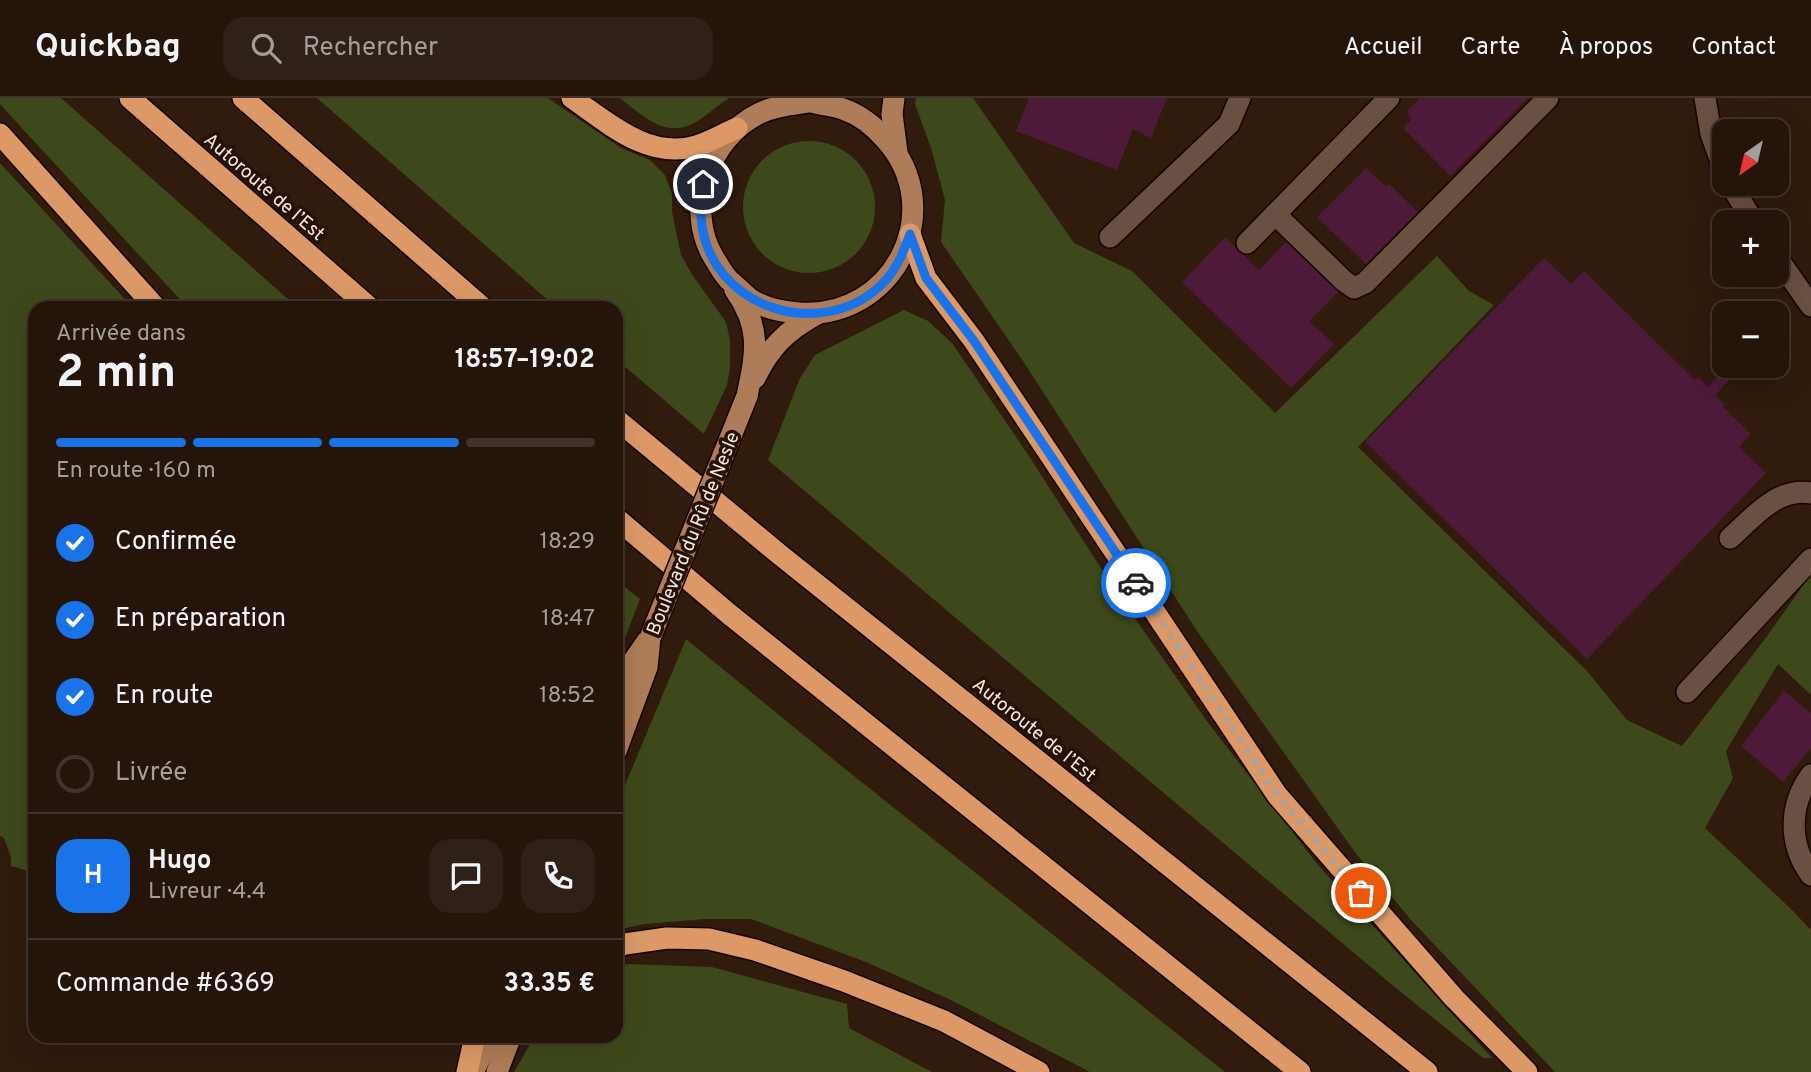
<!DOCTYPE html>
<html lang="fr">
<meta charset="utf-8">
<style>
:root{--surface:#24140a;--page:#302118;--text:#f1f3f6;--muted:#a39e9c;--line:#41332b;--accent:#1a73e8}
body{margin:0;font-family:Overpass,sans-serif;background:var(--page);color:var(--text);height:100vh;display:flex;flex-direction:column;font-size:26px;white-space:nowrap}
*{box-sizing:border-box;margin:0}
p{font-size:23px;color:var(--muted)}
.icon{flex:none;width:38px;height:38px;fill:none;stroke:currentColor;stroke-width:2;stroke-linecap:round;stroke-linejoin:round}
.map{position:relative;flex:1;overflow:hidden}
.details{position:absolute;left:28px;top:203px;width:595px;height:742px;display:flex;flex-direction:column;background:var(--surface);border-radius:21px;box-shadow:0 7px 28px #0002,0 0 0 2px var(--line)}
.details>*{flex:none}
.needle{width:46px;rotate:214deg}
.fabs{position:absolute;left:1712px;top:21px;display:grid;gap:14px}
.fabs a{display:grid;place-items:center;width:77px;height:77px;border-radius:14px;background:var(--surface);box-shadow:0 7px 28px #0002,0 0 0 2px var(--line);font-size:35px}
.pin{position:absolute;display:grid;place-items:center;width:60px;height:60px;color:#fff;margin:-30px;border:4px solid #fff;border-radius:50%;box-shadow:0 2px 7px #0007}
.courier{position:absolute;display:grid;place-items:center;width:70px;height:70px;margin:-35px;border:5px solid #1a73e8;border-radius:50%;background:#fff;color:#222;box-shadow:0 2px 9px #0007}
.overview em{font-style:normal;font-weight:700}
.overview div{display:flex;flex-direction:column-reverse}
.overview{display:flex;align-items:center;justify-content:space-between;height:119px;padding:0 28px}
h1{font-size:46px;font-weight:700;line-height:52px}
.bar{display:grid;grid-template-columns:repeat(4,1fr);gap:10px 7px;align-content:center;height:84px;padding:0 28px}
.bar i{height:9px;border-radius:5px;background:var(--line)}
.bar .selected{background:var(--accent)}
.bar p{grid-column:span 4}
.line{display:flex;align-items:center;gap:18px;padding:0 28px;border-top:2px solid var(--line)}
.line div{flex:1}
.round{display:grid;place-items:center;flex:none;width:74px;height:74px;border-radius:21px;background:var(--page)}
ol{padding:0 28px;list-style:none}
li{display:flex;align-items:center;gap:21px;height:77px}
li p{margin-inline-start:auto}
li .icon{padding:7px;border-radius:50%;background:var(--accent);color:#fff;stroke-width:4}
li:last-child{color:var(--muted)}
li i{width:38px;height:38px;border:4px solid var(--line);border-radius:50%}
header{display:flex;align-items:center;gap:42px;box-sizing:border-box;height:98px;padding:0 35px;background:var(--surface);border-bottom:2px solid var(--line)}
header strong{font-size:33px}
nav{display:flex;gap:38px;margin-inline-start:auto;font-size:24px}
.search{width:490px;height:63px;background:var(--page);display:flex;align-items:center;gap:18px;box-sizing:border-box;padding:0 24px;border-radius:21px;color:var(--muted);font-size:26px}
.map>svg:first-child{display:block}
.green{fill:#3e491b}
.building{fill:#4d1a39}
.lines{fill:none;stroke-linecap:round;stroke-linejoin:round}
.minor-casing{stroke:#170500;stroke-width:24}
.major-casing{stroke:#170500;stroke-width:24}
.highway-casing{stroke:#170500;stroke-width:24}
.minor{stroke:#695041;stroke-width:21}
.major{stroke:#ae7c58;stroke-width:21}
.highway{stroke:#dc9967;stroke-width:21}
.major-bridge-casing{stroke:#170500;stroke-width:24;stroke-linecap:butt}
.major-bridge{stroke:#ae7c58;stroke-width:21}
.done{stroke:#b1a095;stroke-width:7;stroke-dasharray:0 12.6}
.route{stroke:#1a73e8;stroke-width:9}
.labels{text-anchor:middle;stroke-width:7;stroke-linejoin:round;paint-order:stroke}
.street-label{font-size:19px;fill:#f6e7de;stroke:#261205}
</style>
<header>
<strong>Quickbag</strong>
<div class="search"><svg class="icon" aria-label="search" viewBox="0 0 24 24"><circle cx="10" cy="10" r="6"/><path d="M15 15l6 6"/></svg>Rechercher</div>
<nav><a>Accueil</a><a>Carte</a><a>À propos</a><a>Contact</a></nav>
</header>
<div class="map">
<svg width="1811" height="974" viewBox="0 0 1811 974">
<rect width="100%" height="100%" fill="#301b0d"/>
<g class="green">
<path d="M0 0H61L298 210H188L20 28 0 6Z"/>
<path d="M317 0H548L621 50 650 62 665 77 672 96V114L681 157 693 178 726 224 730 242V271L727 287 704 336 616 261V210H557Z"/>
<path d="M620 0H729C719 6 711 14 702 20 669 44 647 21 620 0Z"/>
<path d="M916 0H973L1074 145 1132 173 1275 315 1437 158 1469 193 1494 207 1358 349 1587 573 1627 622 1682 648 1765 541 1811 476V597L1778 566 1726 653 1733 680 1705 730 1790 810 1811 832V974H1555L1411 822 1354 753 1197 533 1023 263 941 144 945 102 931 50 915 6Z"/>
<circle cx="809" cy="109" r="66"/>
<path d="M0 65 133 210H35V775L11 768V759L4 740 0 738Z"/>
<path d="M904 212 928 223 952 245 1029 358 1113 489 1206 622 1318 767 1492 960H1483L1391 886 768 362 800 280 815 257Z"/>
<path d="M616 482 640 501 616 563Z"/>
<path d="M686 541 839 666 1225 974H1090L951 902 866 864 751 821H704L645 826 616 832V732C623 717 622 703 625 687Z"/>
<path d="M627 866 712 869 847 906 849 930 932 974H514L535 938H616V871Z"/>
</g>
<g class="building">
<path d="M1029 0H1167L1151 40 1133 31 1117 72 1016 33Z"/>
<path d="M1420 0H1528L1450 78 1403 30 1412 21 1406 14Z"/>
<path d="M1366 70 1386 89 1389 86 1418 114 1366 166 1317 119Z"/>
<path d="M1225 139 1259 172 1287 143 1339 193 1309 223 1334 246 1291 290 1182 184Z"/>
<path d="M1544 160 1571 186 1584 173 1695 282 1698 279 1708 289 1728 268H1736L1739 271 1715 297 1725 307 1723 309 1751 336 1739 349 1766 375 1587 561 1365 344Z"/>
<path d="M1784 593 1811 615V650L1783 684 1741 648Z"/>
</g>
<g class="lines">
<defs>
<g id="minor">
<path d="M1705 0 1711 36 1724 72"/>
<path d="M1730 86 1754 124"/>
<path d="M1275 116 1344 183 1354 190 1365 185 1548 0"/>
<path d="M1110 139 1229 26 1240 0"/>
<path d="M1247 145 1389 0"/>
<path d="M1776 158 1811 208"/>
<path d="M1730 440C1754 419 1777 389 1811 395"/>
<path d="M1687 594 1811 461"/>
<path d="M1811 677C1789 707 1788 746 1811 777"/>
</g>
<g id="major">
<path d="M894 0 892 16 897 54"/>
<path d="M812 4C823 7 834 8 843 11 860 17 875 29 886 42 949 113 893 222 799 215 783 214 763 210 749 200 742 194 736 188 729 182 723 176 719 168 714 160 684 111 708 40 760 15 781 5 804 7 827 0"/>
<path d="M735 192C762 230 756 255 747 298"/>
<path d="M755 280C770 249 786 233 817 216"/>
<path d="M616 606 632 565 648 542"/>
<path d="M616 653 647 569 650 540"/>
<path d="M473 974 491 938"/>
<path d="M497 974 511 938"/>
</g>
<g id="highway">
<path d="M130 0 370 210"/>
<path d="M243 0 483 210"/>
<path d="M572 0C608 25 649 62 696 48 710 44 723 36 737 30"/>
<path d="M0 36 156 210"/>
<path d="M910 136 926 180 974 243 1277 697 1454 900 1527 974"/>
<path d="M616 321 779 456 1427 974"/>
<path d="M616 420 729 516 1300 974"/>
<path d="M616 850 625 846 667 840 709 841 755 852 844 883 944 923 1039 974"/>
<path d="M467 974 475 938"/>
</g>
</defs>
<use href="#minor" class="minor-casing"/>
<use href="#major" class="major-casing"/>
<use href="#highway" class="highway-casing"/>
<use href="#minor" class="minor"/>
<use href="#major" class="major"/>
<use href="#highway" class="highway"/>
<defs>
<path id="major-bridge" d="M650 540 747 298"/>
</defs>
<use href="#major-bridge" class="major-bridge-casing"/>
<use href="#major-bridge" class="major-bridge"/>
</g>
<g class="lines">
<path class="done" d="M1136 485 1277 697 1361 795"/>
<path class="route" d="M703 86C702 96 700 108 701 118 706 210 824 248 885 183 898 169 904 152 910 136L926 180 974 243 1136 485"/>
</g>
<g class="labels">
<g class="street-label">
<text transform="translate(265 88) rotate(41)" y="7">Autoroute de l’Est</text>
<text transform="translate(692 435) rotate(-68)" y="7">Boulevard du Rû de Nesle</text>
<text transform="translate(1035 631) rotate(39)" y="7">Autoroute de l’Est</text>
</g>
</g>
</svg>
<div class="fabs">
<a><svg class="needle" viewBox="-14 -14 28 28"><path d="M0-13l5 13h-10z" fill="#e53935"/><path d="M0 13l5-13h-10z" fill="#a39e9c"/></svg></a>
<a>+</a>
<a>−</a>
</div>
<div class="pin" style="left:1361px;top:795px;background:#ea580c"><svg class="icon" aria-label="bag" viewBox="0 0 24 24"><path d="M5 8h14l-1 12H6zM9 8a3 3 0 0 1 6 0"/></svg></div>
<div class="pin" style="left:703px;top:86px;background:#1f2937"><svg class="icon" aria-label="home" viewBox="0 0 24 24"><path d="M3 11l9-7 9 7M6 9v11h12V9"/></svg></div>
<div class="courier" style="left:1136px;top:485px"><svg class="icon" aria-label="car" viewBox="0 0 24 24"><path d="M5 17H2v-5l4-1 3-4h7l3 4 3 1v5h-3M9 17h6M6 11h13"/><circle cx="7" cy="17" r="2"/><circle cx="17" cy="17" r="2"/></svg></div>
<section class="details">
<div class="overview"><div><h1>2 min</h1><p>Arrivée dans</p></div><em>18:57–19:02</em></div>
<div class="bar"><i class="selected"></i><i class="selected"></i><i class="selected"></i><i></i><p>En route · 160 m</p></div>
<ol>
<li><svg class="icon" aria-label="check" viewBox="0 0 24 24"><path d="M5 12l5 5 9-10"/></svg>Confirmée<p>18:29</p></li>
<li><svg class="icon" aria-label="check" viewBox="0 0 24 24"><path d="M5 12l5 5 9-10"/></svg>En préparation<p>18:47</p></li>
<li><svg class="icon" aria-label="check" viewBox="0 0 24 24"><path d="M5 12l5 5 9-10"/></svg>En route<p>18:52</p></li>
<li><i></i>Livrée</li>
</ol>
<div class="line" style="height:126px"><b class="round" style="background:var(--accent);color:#fff">H</b><div><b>Hugo</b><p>Livreur · 4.4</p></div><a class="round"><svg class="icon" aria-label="chat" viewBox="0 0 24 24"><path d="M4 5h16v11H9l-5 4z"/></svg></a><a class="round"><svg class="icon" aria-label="phone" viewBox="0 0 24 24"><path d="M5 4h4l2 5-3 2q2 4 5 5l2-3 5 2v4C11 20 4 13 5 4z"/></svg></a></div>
<div class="line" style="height:91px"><div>Commande #6369</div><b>33.35 €</b></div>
</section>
</div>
